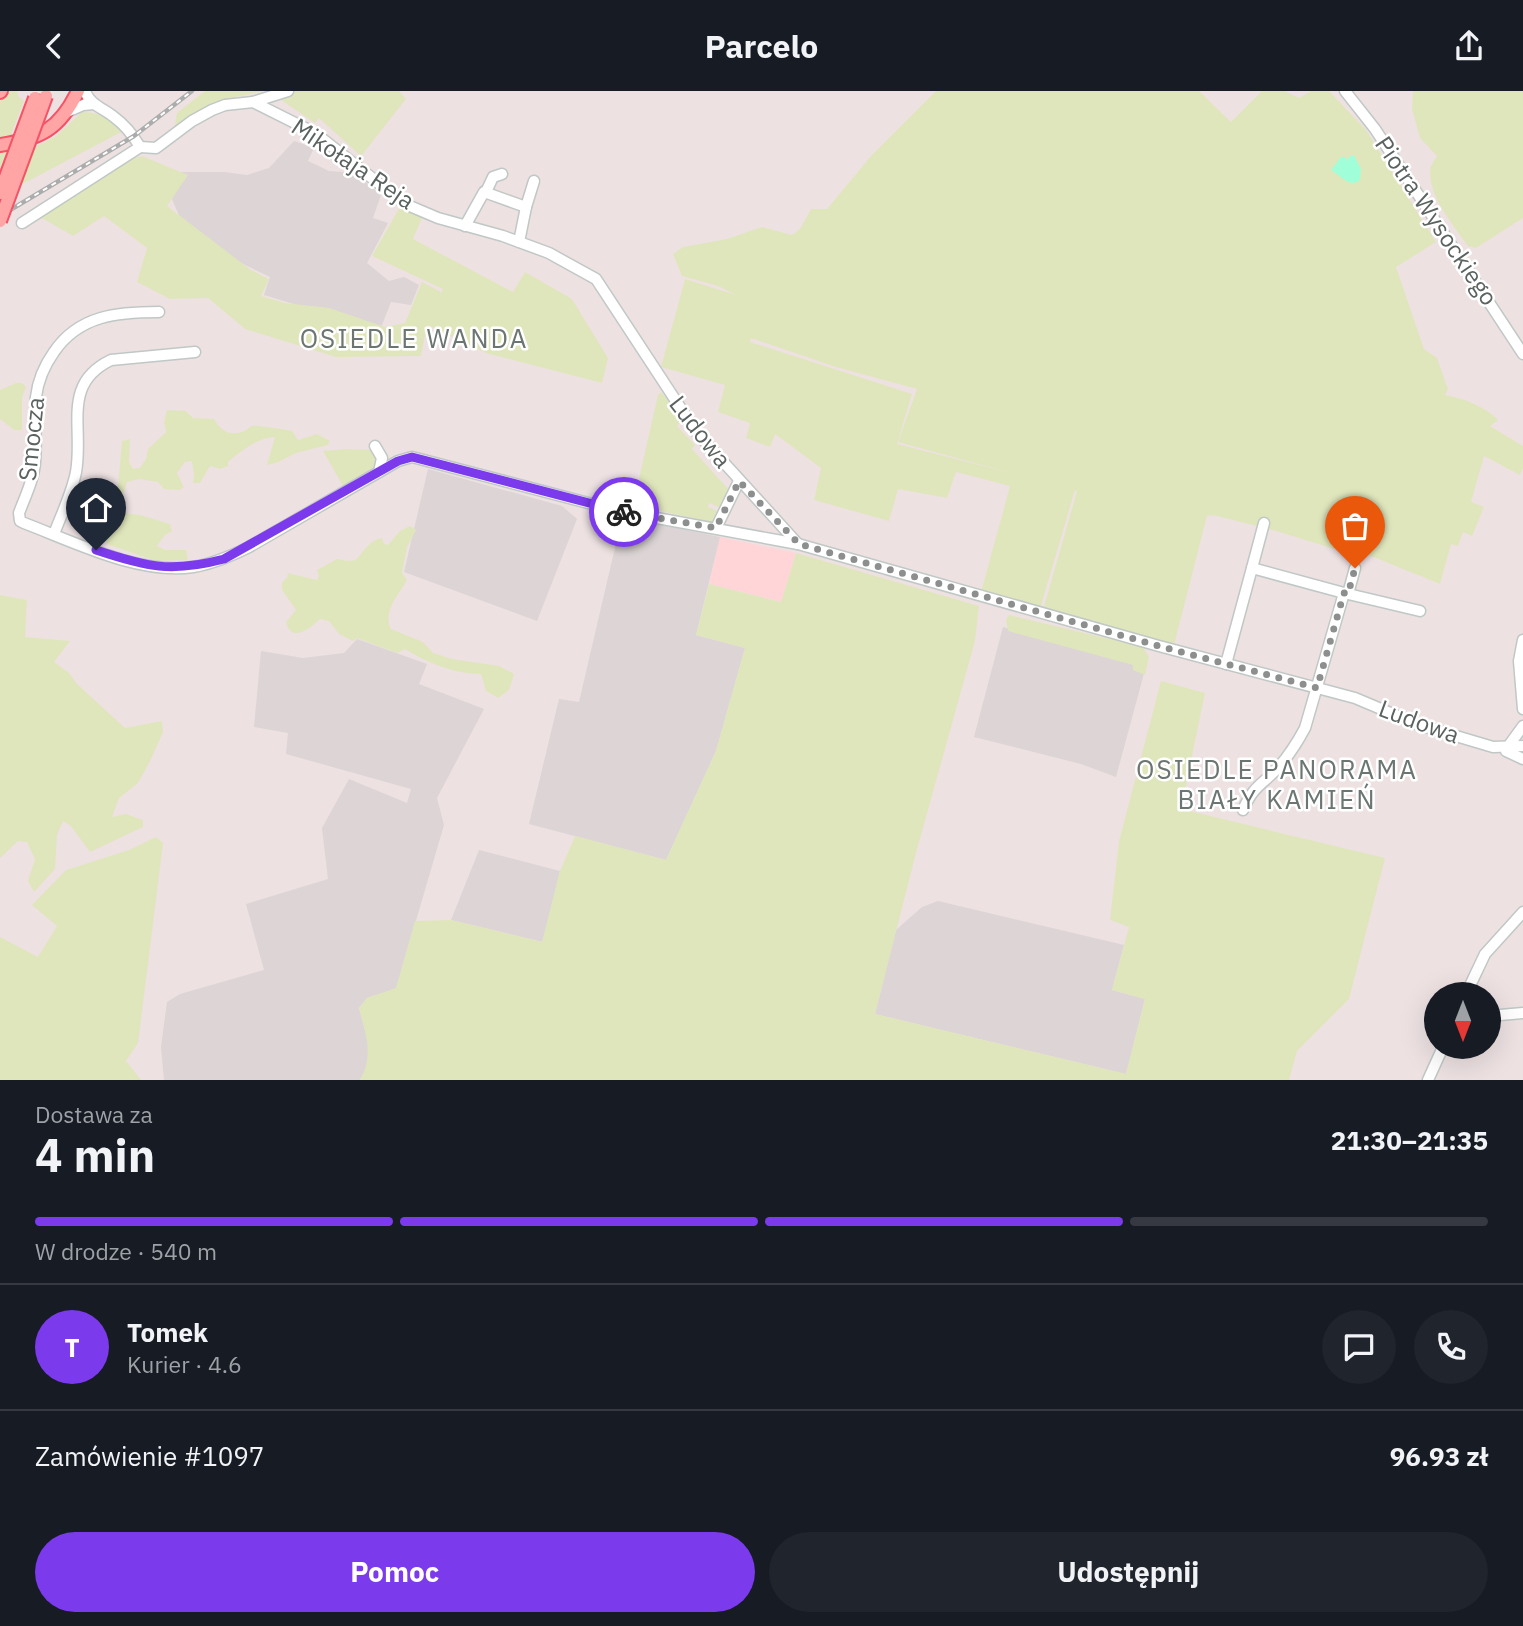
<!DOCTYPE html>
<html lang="pl">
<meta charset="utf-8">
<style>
:root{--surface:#171b24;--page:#20242c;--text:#f1f3f6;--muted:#9ea1a6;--line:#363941;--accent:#7c3aed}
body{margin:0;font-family:"IBM Plex Sans",sans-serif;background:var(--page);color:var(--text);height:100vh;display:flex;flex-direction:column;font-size:26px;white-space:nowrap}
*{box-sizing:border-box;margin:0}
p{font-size:23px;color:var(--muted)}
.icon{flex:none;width:38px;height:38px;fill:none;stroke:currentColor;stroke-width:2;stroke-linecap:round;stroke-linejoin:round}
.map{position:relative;height:989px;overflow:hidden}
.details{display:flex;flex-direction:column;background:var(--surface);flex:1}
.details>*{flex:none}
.needle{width:46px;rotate:180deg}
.fabs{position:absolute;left:1424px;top:891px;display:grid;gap:14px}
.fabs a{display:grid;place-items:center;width:77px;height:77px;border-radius:50%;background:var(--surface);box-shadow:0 7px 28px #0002;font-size:35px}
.pin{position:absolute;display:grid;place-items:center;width:60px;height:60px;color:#fff;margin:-72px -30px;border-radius:50% 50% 50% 0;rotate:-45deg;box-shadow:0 0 7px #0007}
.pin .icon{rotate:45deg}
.courier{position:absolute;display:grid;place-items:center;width:70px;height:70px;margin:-35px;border:5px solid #7c3aed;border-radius:50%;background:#fff;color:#222;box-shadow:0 2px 9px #0007}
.overview em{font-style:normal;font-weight:800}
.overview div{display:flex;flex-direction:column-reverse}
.overview{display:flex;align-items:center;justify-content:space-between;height:119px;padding:0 35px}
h1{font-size:46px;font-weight:800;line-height:52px}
.bar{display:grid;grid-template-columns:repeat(4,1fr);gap:10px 7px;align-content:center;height:84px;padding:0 35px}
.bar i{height:9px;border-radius:5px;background:var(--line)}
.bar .current{background:var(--accent)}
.bar p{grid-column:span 4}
.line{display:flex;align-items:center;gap:18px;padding:0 35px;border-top:2px solid var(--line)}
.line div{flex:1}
.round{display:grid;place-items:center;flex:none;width:74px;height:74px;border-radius:37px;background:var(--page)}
.cta{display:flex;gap:14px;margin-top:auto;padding:14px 35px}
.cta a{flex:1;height:80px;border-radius:42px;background:var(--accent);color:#fff;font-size:28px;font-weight:800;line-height:80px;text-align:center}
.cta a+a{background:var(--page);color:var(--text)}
header{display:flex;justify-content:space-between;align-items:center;height:91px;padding:0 35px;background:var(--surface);font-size:32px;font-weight:800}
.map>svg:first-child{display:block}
.commercial{fill:#ffd5d8}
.industrial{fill:#dcd4d5}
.green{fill:#e0e6bc;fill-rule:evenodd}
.water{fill:#a0ffd8}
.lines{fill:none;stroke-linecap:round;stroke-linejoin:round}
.minor-casing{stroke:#c0c8c6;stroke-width:13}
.major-casing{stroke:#f65266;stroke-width:16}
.minor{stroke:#fff;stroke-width:10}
.major{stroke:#ffa5a5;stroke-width:12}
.rail-casing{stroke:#abadac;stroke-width:4.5}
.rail{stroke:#fff;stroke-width:2;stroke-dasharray:5;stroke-linecap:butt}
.major-bridge-casing{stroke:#f65266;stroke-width:16;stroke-linecap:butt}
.major-bridge{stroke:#ffa5a5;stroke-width:12}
.done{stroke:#8d8f8e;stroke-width:7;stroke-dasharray:0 12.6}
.route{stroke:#7c3aed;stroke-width:9}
.labels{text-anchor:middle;stroke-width:5;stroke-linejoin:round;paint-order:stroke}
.street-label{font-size:24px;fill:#5a6360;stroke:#fff}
.neighbourhood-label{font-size:26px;letter-spacing:2px;fill:#6b7571;stroke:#fff}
</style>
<header><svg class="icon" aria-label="back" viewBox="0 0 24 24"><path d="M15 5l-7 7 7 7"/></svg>Parcelo<svg class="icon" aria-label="share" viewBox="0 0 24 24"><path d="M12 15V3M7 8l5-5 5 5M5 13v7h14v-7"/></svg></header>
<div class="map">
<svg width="1523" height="989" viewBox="0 0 1523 989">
<rect width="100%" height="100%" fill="#ede1e2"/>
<path class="commercial" d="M720 446 796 462 782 511 709 493Z"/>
<g class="industrial">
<path d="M294 50 314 57 308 70 329 80 355 82 381 104 373 127 388 132 367 172 389 190 404 186 419 194 411 214 391 211 380 239 264 204 270 186 221 162 182 131 171 106 181 81H224L247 84 269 77Z"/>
<path d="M428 378 562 415 577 428 537 530 404 481Z"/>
<path d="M635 428 720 446 696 544 745 557 716 660 666 769 529 733 559 608 579 611 621 431Z"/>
<path d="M1003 536 1146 575 1116 686 1081 673 974 646Z"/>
<path d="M357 548 427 573 419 593 484 618 437 707 444 734 396 898 367 907 359 917 370 958 367 976 360 989H164L161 956 167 911 180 903 264 879 246 813 328 788 322 737 349 688 407 712 411 698 286 663 288 642 254 636 261 560 303 567 344 562Z"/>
<path d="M479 759 560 780 543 851 451 829Z"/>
<path d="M938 810 1124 854 1112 899 1145 908 1126 983 875 923 896 839 922 816Z"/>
</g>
<g class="green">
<path d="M10 0H17L19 6 24 10 10 46 0 48V10Z"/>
<path d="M205 0H265L221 9 191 26 174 39 177 22Z"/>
<path d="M268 0H399L406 8 361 65 319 27 315 32Z"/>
<path d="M936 0H1199L1231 31 1262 0H1285L1299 7 1311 0H1329L1366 39 1436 151 1396 176 1424 258 1437 267 1448 298 1445 304C1463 307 1486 316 1498 329L1490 335 1523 355V377L1520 384 1484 365 1471 411 1484 416 1472 445 1463 441 1458 455 1451 453 1440 493 1356 459 1351 463 1273 439 1213 424 1207 425 1174 554 1043 519 1077 400 1075 399 1040 518 981 501 1010 395 956 381 947 407 898 398 889 430 814 409 821 377 775 343 770 356 746 347 750 332 718 321 725 294 661 276 685 188 736 204 718 195 682 185 673 163 683 156 727 148 762 136 792 144 800 138 811 118H827L871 65ZM751 247 836 276 917 298 898 351 1011 382 897 353 912 303 750 251Z"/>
<path d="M1413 0H1523V127L1476 157 1468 155C1454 135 1429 106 1430 80 1430 75 1434 70 1437 65L1420 47 1412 18Z"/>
<path d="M82 21C98 20 112 29 123 40L0 105V62L37 55 56 45Z"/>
<path d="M142 65 188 84 167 115 251 179 269 188 261 205 285 212 329 217 385 236 405 232 422 191 441 201 440 204 443 198 372 165 400 116 422 127 413 148 513 201 525 181 572 208 608 267 602 292 486 262 427 234 421 265 336 266 245 238 208 207 170 208 137 191 147 157 104 125 73 145 40 126 129 69Z"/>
<path d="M16 292H22L26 296 22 306V339H14L0 328V299Z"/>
<path d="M661 301 674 316 681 330 677 335 695 354 692 358 729 399 721 417 709 412 708 416 720 421 716 429 711 431 633 414 658 304Z"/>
<path d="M167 319 186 320 193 327 214 328C220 339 229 345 242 341 246 340 249 336 252 335 257 334 286 339 292 340L298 349 317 343 330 350 328 354 296 362 276 372 267 374 275 346C259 346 241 360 228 371V375L221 378 210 375 200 392H193L194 384 192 370 185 371 177 382 184 396 179 399 164 398 158 391 139 388 127 391 123 404 122 422 140 424 170 433 172 440 164 445 157 455 165 459H186L188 469 156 470 107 453 104 445 115 430 122 350 130 348 129 371 133 378 140 377 146 368 148 358 166 341 164 331Z"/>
<path d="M346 358 373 359 378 363 377 376 343 395 323 360Z"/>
<path d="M410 435 416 439 407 456 402 482 407 489C399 504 382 520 391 538L423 551 433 562 452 568 499 575 514 583 509 599 498 607 486 600 481 583C455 583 427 572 405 558L397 562 357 547 353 550 339 543 329 530 320 528C311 537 291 553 286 531L296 519 282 499V492L288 485 287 482 317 489 319 485 317 479 337 468 348 470 356 469C364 460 369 449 382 447L384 453 388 454 400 440Z"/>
<path d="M796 462 979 515 975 550 916 762 875 923 1126 983 1145 908 1112 899 1129 836 1110 829 1119 750 1161 590 1205 602 1181 718 1385 767 1349 908 1297 960 1289 989H360C374 964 366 944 359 917L367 907 396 897 415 830 451 829 542 851 560 780 575 745 666 769 716 660 745 557 696 544 709 493 781 511Z"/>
<path d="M0 504 27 509 25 546 70 550 54 571 69 582 77 593 125 637 162 630 163 641 150 670 138 692 119 707 112 726 126 723 143 729V736L90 761 71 735 63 730 57 744 55 778 34 801 28 790 35 768 27 751 18 750 0 767Z"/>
<path d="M1009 524 1139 555 1144 558 1149 566 1145 584 1133 579V574L1008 540 1006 529Z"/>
<path d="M156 746 163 752 138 952 126 970 141 989H0V846L38 866 57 835 32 814 66 779 129 759Z"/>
</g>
<path class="water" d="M1351 64H1354L1361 78 1360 89C1349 98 1341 84 1331 79L1341 66H1346L1347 70Z"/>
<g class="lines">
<defs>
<g id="minor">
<path d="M85 0C90 14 103 17 114 26 125 34 133 44 140 56L156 57 192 30 212 19 225 14 253 11 315 42 405 113 438 127 503 145 549 162 596 188 697 342 798 453"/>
<path d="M1345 0 1375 38 1523 263"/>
<path d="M253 11 288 0"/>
<path d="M67 21 83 14 94 13"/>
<path d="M486 101 493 86 502 83"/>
<path d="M22 132 140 56"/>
<path d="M465 135 484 101 526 116"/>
<path d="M519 151 526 116 534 90"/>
<path d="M159 221C118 221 79 224 54 261 44 275 38 289 36 306 34 327 37 349 35 371 34 388 25 406 19 422L20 430 24 432C74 451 139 484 193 476 213 473 231 465 249 456L398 370 412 366 619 420 798 453 1159 555 1355 607 1419 634 1493 656 1523 655"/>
<path d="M375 355 382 367 379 381"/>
<path d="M716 437 739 390"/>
<path d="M54 443C62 422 72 402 76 381 84 336 61 293 111 269L195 261"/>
<path d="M1252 477 1264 432"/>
<path d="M1344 502 1420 520"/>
<path d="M1348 503 1355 477"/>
<path d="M1523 549 1519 570 1523 618"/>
<path d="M1226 573 1252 477 1344 502 1305 637C1297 652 1288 666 1276 679 1260 695 1253 696 1243 719"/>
<path d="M1507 657 1523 635"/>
<path d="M1506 660 1523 668"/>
<path d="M1466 903 1485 863 1523 821"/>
<path d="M1489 925 1523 922"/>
<path d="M1428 989 1443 956"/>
</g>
<g id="major">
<path d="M0 1 1 0"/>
<path d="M0 54C40 48 60 38 78 0"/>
</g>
</defs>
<use href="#minor" class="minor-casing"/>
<use href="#major" class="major-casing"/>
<use href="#minor" class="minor"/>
<use href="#major" class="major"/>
<defs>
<path id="rail" d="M0 125 134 45 192 0"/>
</defs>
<use href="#rail" class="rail-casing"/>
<use href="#rail" class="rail"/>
<defs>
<g id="major-bridge">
<path d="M0 102 35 7"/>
<path d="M0 130 46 5"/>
</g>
</defs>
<use href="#major-bridge" class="major-bridge-casing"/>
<use href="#major-bridge" class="major-bridge"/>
</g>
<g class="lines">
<path class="done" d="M624 421 716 437 739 390 799 453 1159 555 1317 597 1344 502 1348 503 1355 477"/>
<path class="route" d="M96 459C147 476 171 482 224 468L398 370 412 366 624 421"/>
</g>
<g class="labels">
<g class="street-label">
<text transform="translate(353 73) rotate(34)" y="8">Mikołaja Reja</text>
<text transform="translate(1436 130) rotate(56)" y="8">Piotra Wysockiego</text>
<text transform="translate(700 341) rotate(52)" y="8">Ludowa</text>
<text transform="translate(32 348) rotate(-84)" y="8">Smocza</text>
<text transform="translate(1419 631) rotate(20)" y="8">Ludowa</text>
</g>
<g class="neighbourhood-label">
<text x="414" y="257">OSIEDLE WANDA</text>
<text x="1277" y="688">OSIEDLE PANORAMA<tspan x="1277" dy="30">BIAŁY KAMIEŃ</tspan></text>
</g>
</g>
</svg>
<div class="fabs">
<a><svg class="needle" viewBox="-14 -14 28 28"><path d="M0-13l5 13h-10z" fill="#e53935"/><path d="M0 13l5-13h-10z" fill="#9ea1a6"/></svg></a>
</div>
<div class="pin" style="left:1355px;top:477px;background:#ea580c"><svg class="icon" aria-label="bag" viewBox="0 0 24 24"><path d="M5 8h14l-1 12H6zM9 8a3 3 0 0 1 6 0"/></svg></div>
<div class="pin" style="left:96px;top:459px;background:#1f2937"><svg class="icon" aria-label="home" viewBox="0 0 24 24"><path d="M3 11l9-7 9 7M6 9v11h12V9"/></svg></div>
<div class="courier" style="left:624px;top:421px"><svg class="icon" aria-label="bike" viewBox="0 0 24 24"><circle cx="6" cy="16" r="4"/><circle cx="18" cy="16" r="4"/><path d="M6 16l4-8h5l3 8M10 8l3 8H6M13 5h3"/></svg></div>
</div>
<section class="details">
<div class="overview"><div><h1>4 min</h1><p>Dostawa za</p></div><em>21:30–21:35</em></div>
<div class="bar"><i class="current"></i><i class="current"></i><i class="current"></i><i></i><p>W drodze · 540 m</p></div>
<div class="line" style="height:126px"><b class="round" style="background:var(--accent);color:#fff">T</b><div><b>Tomek</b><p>Kurier · 4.6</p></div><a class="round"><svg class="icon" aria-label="chat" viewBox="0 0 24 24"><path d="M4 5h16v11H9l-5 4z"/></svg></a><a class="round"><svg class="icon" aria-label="phone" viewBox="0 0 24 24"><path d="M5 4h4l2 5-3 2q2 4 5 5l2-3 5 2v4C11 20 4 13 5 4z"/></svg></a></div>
<div class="line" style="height:91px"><div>Zamówienie #1097</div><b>96.93 zł</b></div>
<div class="cta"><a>Pomoc</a><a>Udostępnij</a></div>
</section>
